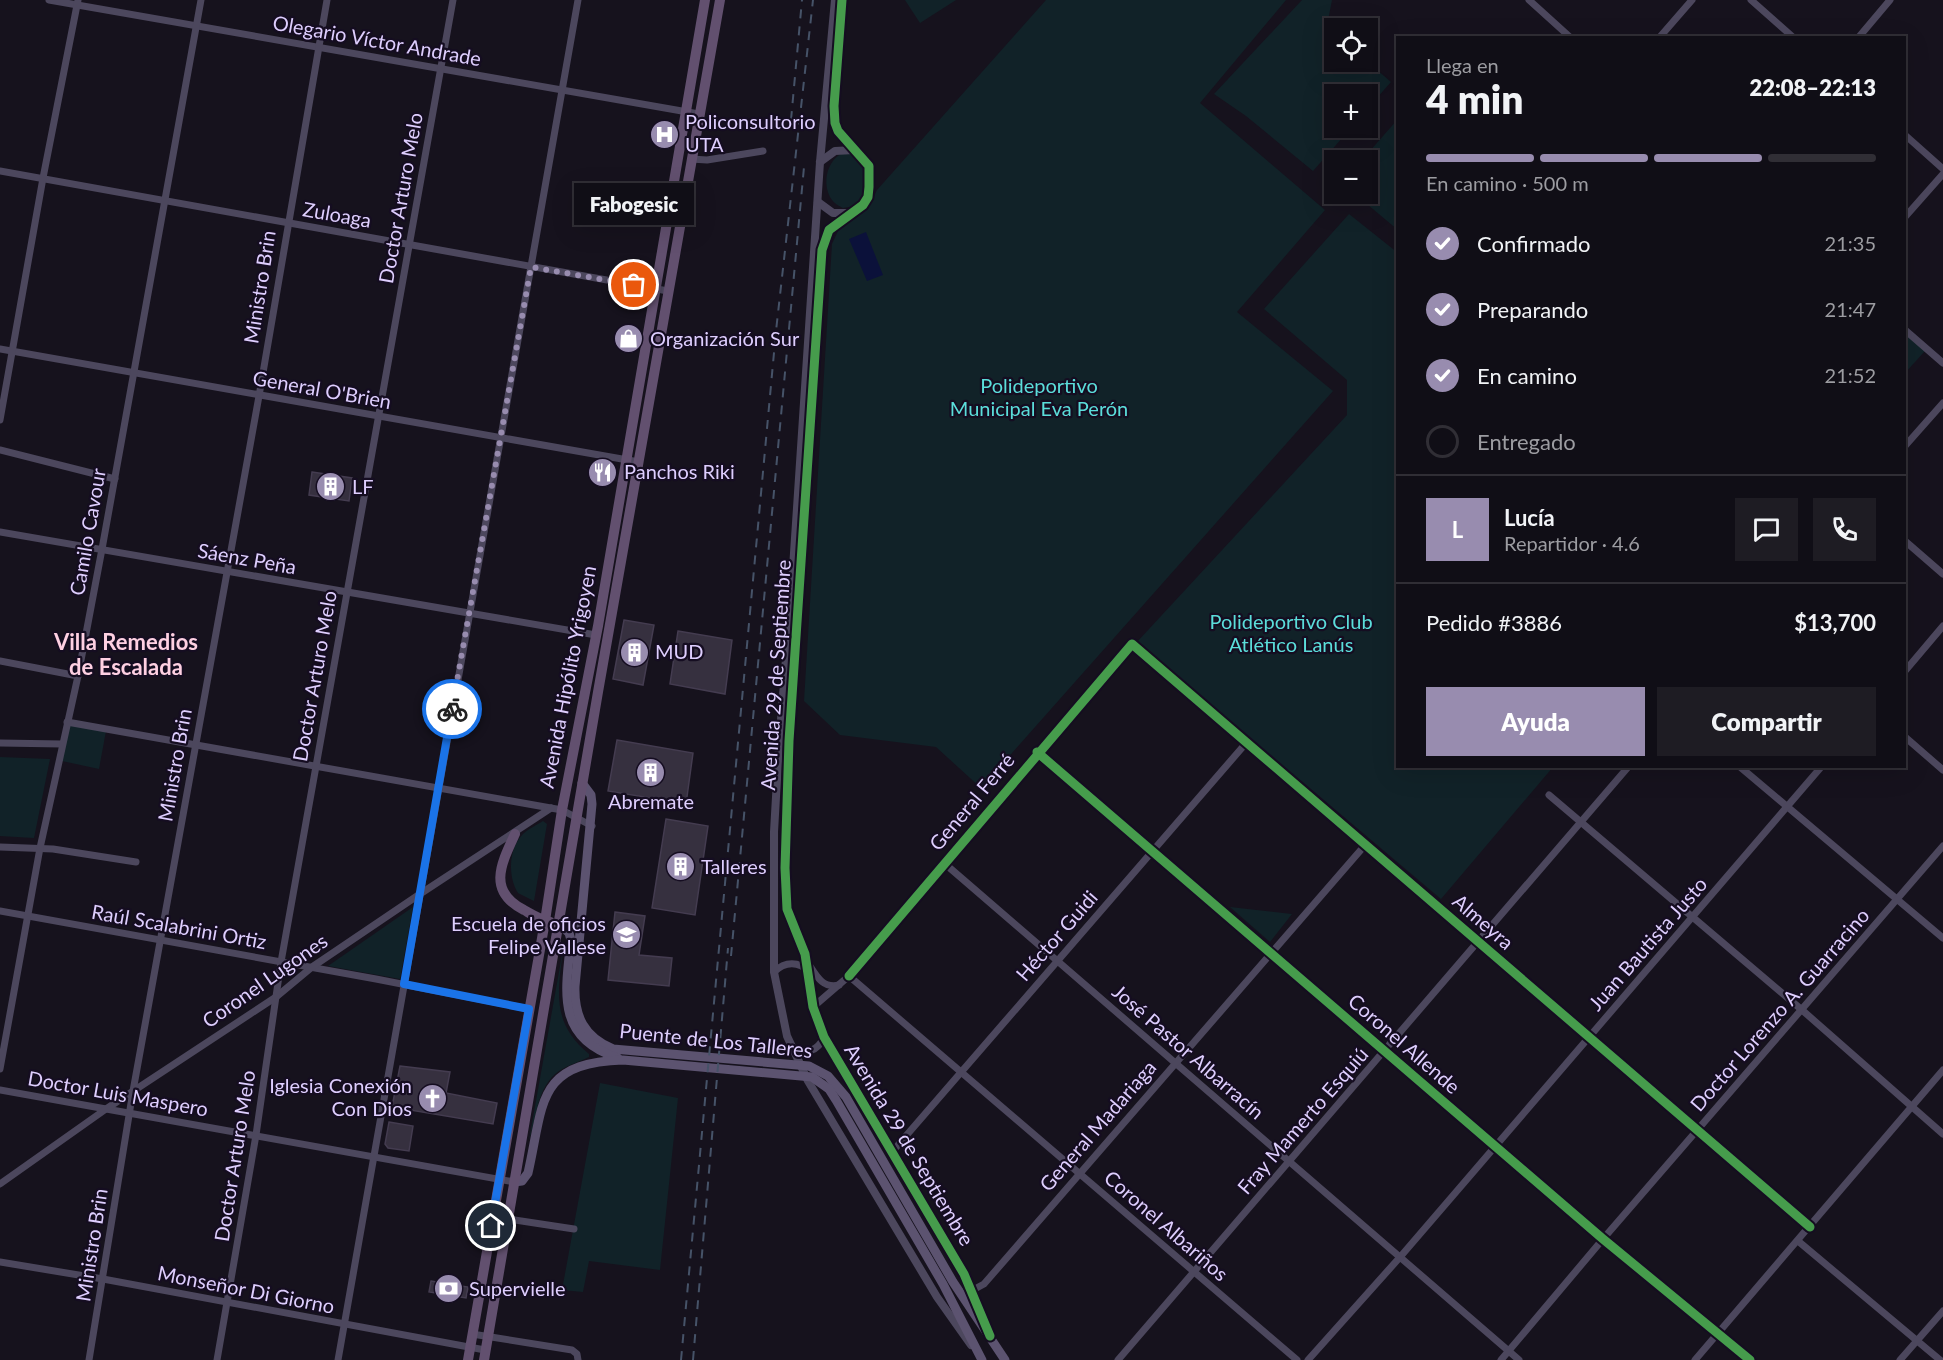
<!DOCTYPE html>
<html lang="es">
<meta charset="utf-8">
<style>
:root{--surface:#100e16;--page:#1e1c23;--text:#f1f3f6;--muted:#9c9ca1;--line:#302e35;--accent:#988caf}
body{margin:0;font-family:Lato,sans-serif;background:var(--page);color:var(--text);height:100vh;display:flex;flex-direction:column;font-size:22px;white-space:nowrap}
*{box-sizing:border-box;margin:0}
p{font-size:20px;color:var(--muted)}
.icon{flex:none;width:33px;height:33px;fill:none;stroke:currentColor;stroke-width:2;stroke-linecap:round;stroke-linejoin:round}
.map{position:relative;flex:1;overflow:hidden}
.details{position:absolute;left:1396px;top:36px;width:510px;height:732px;display:flex;flex-direction:column;background:var(--surface);border-radius:0px;box-shadow:0 6px 24px #0002,0 0 0 2px var(--line)}
.details>*{flex:none}
.fabs{position:absolute;left:1324px;top:18px;display:grid;gap:12px}
.fabs a{display:grid;place-items:center;width:54px;height:54px;border-radius:0px;background:var(--surface);box-shadow:0 6px 24px #0002,0 0 0 2px var(--line);font-size:30px}
.pin{position:absolute;display:grid;place-items:center;width:51px;height:51px;color:#fff;margin:-26px;border:3px solid #fff;border-radius:50%;box-shadow:0 2px 6px #0007}
.courier{position:absolute;display:grid;place-items:center;width:60px;height:60px;margin:-30px;border:4px solid #1a73e8;border-radius:50%;background:#fff;color:#222;box-shadow:0 2px 8px #0007}
.bubble{position:absolute;height:42px;border-radius:0px;background:var(--surface);box-shadow:0 6px 24px #0002,0 0 0 2px var(--line);font-size:20px;font-weight:800;line-height:42px;text-align:center}
.head em{font-style:normal;font-weight:800}
.head div{display:flex;flex-direction:column-reverse}
.head{display:flex;align-items:center;justify-content:space-between;height:102px;padding:0 30px}
h1{font-size:39px;font-weight:800;line-height:45px}
.bar{display:grid;grid-template-columns:repeat(4,1fr);gap:9px 6px;align-content:center;height:72px;padding:0 30px}
.bar i{height:8px;border-radius:4px;background:var(--line)}
.bar .active{background:var(--accent)}
.bar p{grid-column:span 4}
.line{display:flex;align-items:center;gap:15px;padding:0 30px;border-top:2px solid var(--line)}
.line div{flex:1}
.round{display:grid;place-items:center;flex:none;width:63px;height:63px;border-radius:0px;background:var(--page)}
ol{padding:0 30px;list-style:none}
li{display:flex;align-items:center;gap:18px;height:66px}
li p{margin-inline-start:auto}
li .icon{padding:6px;border-radius:50%;background:var(--accent);color:#fff;stroke-width:4}
li:last-child{color:var(--muted)}
li i{width:33px;height:33px;border:3px solid var(--line);border-radius:50%}
.cta{display:flex;gap:12px;margin-top:auto;padding:12px 30px}
.cta a{flex:1;height:69px;border-radius:0px;background:var(--accent);color:#fff;font-size:24px;font-weight:800;line-height:69px;text-align:center}
.cta a+a{background:var(--page);color:var(--text)}
.map>svg:first-child{display:block}
.green{fill:#112228}
.water{fill:#0b113a}
.building{fill:#36303f;stroke:#443c50;stroke-width:1.5}
.lines{fill:none;stroke-linecap:round;stroke-linejoin:round}
.minor{stroke:#4c475d;stroke-width:7}
.tertiary{stroke:#4c475d;stroke-width:8}
.secondary{stroke:#5c5370;stroke-width:9}
.primary{stroke:#62506f;stroke-width:10}
.rail{stroke:#465368;stroke-width:2;stroke-dasharray:9 8;stroke-linecap:butt}
.cycleway-casing{stroke:#150d21;stroke-width:13}
.cycleway{stroke:#469c4c;stroke-width:9}
.done{stroke:#988caf;stroke-width:6;stroke-dasharray:0 10.8}
.route{stroke:#1a73e8;stroke-width:8}
.labels{text-anchor:middle;stroke-width:4.5;stroke-linejoin:round;paint-order:stroke}
.street-label{font-size:20px;fill:#decefe;stroke:#150d21}
.poi-label{font-size:20px;fill:#decefe;stroke:#150d21;text-anchor:start}
.park-label{font-size:20px;fill:#5bddda;stroke:#150d21}
.quarter-label{font-size:22px;font-weight:bold;fill:#fed0e2;stroke:#150d21}
</style>
<div class="map">
<svg width="1943" height="1360" viewBox="0 0 1943 1360">
<rect width="100%" height="100%" fill="#16121d"/>
<g class="green">
<path d="M905 0H956L920 23Z"/>
<path d="M1046 0H1286L1200 103 1325 210 1237 312 1333 391 981 788 936 747 840 735 804 701 832 244 838 231 868 209 877 190Z"/>
<path d="M1302 0H1332L1327 26 1335 33V62H1368L1391 82 1368 108V94H1335V128H1351L1313 171 1246 116 1214 94Z"/>
<path d="M1398 119V230L1355 194H1368V160H1362Z"/>
<path d="M843 153C869 153 865 181 863 198L854 206 843 208C839 206 834 203 832 200 821 184 827 160 843 153Z"/>
<path d="M1349 214 1398 253V766L1553 767 1441 899 1137 642 1347 415V380L1264 309Z"/>
<path d="M1905 334 1925 351 1905 373Z"/>
<path d="M70 725 106 731 99 769 62 761Z"/>
<path d="M0 757 50 759 34 838 0 836Z"/>
<path d="M543 821 547 824 534 901 518 893C508 877 508 849 523 834 528 829 537 825 543 821Z"/>
<path d="M413 907 400 979 328 966Z"/>
<path d="M1230 907 1292 914 1270 942Z"/>
<path d="M564 944C558 990 550 1022 589 1054V1057C579 1062 568 1065 559 1071 537 1086 537 1117 529 1140Z"/>
<path d="M600 1083 678 1098 660 1270 589 1261 583 1292 562 1290Z"/>
</g>
<path class="water" d="M866 232 883 275 867 281 849 239Z"/>
<g class="building">
<path d="M312 472 352 478 349 501 309 495Z"/>
<path d="M624 620 654 625 643 685 613 679Z"/>
<path d="M678 631 732 640 725 694 670 684Z"/>
<path d="M617 740 693 753 686 804 608 791Z"/>
<path d="M666 819 708 826 695 915 652 908Z"/>
<path d="M615 912 645 916 639 955 672 958 669 986 608 980Z"/>
<path d="M400 1066 450 1072 446 1093 497 1103 493 1124 392 1107Z"/>
<path d="M389 1122 413 1126 409 1151 388 1148 385 1144Z"/>
<path d="M431 1281 468 1287 466 1298 429 1292Z"/>
</g>
<g class="lines">
<g class="minor">
<path d="M49 0 699 114"/>
<path d="M1529 0 1571 38"/>
<path d="M1751 0 1794 38"/>
<path d="M1659 38 1692 0"/>
<path d="M1858 38 1890 0"/>
<path d="M1905 135 1943 169"/>
<path d="M691 159 707 160 763 151"/>
<path d="M0 171 668 291"/>
<path d="M1905 217 1943 174"/>
<path d="M1905 330 1943 363"/>
<path d="M0 349 639 462"/>
<path d="M0 420 43 178 78 0"/>
<path d="M1905 446 1943 403"/>
<path d="M0 450 115 479"/>
<path d="M0 532 596 635"/>
<path d="M1905 541 1943 574"/>
<path d="M0 661 78 676"/>
<path d="M1905 671 1943 626"/>
<path d="M67 722 562 810 592 826"/>
<path d="M1905 737 1943 770"/>
<path d="M0 743 62 744"/>
<path d="M1739 766 1943 938"/>
<path d="M1549 795 1802 1010 1943 1134"/>
<path d="M0 847 53 849 136 862"/>
<path d="M944 863 1519 1360"/>
<path d="M0 911 376 979 529 1009"/>
<path d="M808 963C816 975 822 989 839 985"/>
<path d="M774 972C785 961 799 961 809 972"/>
<path d="M813 1007 849 976 1297 1360"/>
<path d="M792 1048C806 1055 818 1051 824 1037"/>
<path d="M0 1069 40 848 78 676 102 549 201 0"/>
<path d="M0 1090 514 1182"/>
<path d="M892 1152 1247 742"/>
<path d="M0 1184 106 1109 276 997 312 967 420 894 551 808"/>
<path d="M508 1219 574 1229"/>
<path d="M1798 1241 1940 1360"/>
<path d="M0 1262 103 1279 485 1350"/>
<path d="M971 1291 984 1284 1366 844"/>
<path d="M472 1334 572 1350 577 1354 578 1360"/>
<path d="M89 1360 133 1091 259 396 327 0"/>
<path d="M217 1360 256 1135 281 962 453 0"/>
<path d="M338 1360 578 0"/>
<path d="M1118 1360 1629 766"/>
<path d="M1308 1360 1401 1256 1822 766"/>
<path d="M1501 1360 1603 1239 1943 846"/>
<path d="M1695 1360 1943 1070"/>
<path d="M1750 1360 1603 1239 1037 752 1132 644 1810 1227"/>
<path d="M1900 1360 1943 1311"/>
</g>
<g class="tertiary">
<path d="M835 0 820 162 791 598 779 744 774 832V972L787 1036 808 1081 937 1297 971 1345"/>
<path d="M842 0 834 106 835 123 838 131 869 166V187L868 197 863 205 829 230 822 250 789 741 785 868 787 909 805 954 813 1007 824 1037 964 1274 988 1330"/>
<path d="M820 162 835 151 854 150"/>
<path d="M818 202 833 213H850"/>
</g>
<g class="secondary">
<path d="M582 783 591 795 592 804 575 986C574 1016 584 1037 613 1049L809 1066 828 1076 846 1097 953 1282 1005 1360"/>
<path d="M559 924 569 933 571 940C565 993 556 1038 618 1058"/>
<path d="M514 1182 522 1181 528 1173C544 1103 536 1063 623 1060L812 1077 829 1089 836 1100 943 1284 982 1360"/>
</g>
<g class="primary">
<path d="M515 834C501 864 487 891 524 910 533 915 541 920 550 922"/>
<path d="M468 1360 545 921 562 810 598 626 705 0"/>
<path d="M484 1360 598 692 720 0"/>
</g>
<g class="rail">
<path d="M791 120 802 0"/>
<path d="M731 956 804 167"/>
<path d="M681 1360 776 331 813 0"/>
<path d="M693 1360 728 948"/>
</g>
<defs>
<g id="cycleway">
<path d="M842 0 834 106 835 123 838 131 869 166V187L868 197 863 205 829 230 822 250 789 741 785 868 787 909 805 954 813 1007 824 1037 964 1274 990 1336"/>
<path d="M1037 752 1603 1239 1750 1360"/>
<path d="M849 976 1132 644 1810 1227"/>
</g>
</defs>
<use href="#cycleway" class="cycleway-casing"/>
<use href="#cycleway" class="cycleway"/>
</g>
<g class="lines">
<path class="done" d="M452 709 531 267 634 285"/>
<path class="route" d="M452 709 404 984 529 1009 491 1226"/>
</g>
<defs>
<symbol id="hospital-disc" viewBox="-11 -11 22 22"><circle r="9.5" fill="#988caf" stroke="#150d21"/><path d="M-5-5h3v3.5h4V-5h3V5h-3V1.5h-4V5h-3Z" fill="#fff"/></symbol>
<symbol id="shop-disc" viewBox="-11 -11 22 22"><circle r="9.5" fill="#988caf" stroke="#150d21"/><path d="M-5-2.5h2.3a2.7 3.5 0 0 1 5.4 0H5L5.5 6h-11ZM-1.5-2.5h3a1.5 2.3 0 0 0-3 0Z" fill="#fff"/></symbol>
<symbol id="restaurant-disc" viewBox="-11 -11 22 22"><circle r="9.5" fill="#988caf" stroke="#150d21"/><path d="M-5-6h1v4h1v-4h1v4h1v-4h1v5L-1.5 .5V6h-2V.5L-5-1ZM5-6V6H3V1.5H1.5Q1.5-4 5-6Z" fill="#fff"/></symbol>
<symbol id="building-disc" viewBox="-11 -11 22 22"><circle r="9.5" fill="#988caf" stroke="#150d21"/><path d="M-4-6H4V6H1V3H-1V6H-4ZM-2.5-4.3h1.7v1.8h-1.7ZM.8-4.3h1.7v1.8H.8ZM-2.5-1h1.7V.8h-1.7ZM.8-1h1.7V.8H.8Z" fill="#fff"/></symbol>
<symbol id="university-disc" viewBox="-11 -11 22 22"><circle r="9.5" fill="#988caf" stroke="#150d21"/><path d="M0-5L7-2L0 1L-7-2ZM-4 1L0 2.5L4 1V4Q0 6-4 4Z" fill="#fff"/></symbol>
<symbol id="church-disc" viewBox="-11 -11 22 22"><circle r="9.5" fill="#988caf" stroke="#150d21"/><path d="M-1.2-6h2.4v3.5h3.3v2.4h-3.3V6h-2.4V-.1h-3.3v-2.4h3.3Z" fill="#fff"/></symbol>
<symbol id="bank-disc" viewBox="-11 -11 22 22"><circle r="9.5" fill="#988caf" stroke="#150d21"/><path d="M-6-4H6V4H-6ZM0-2.3a2.3 2.3 0 1 0 0 4.6a2.3 2.3 0 1 0 0-4.6Z" fill="#fff"/></symbol>
</defs>
<g fill-rule="evenodd">
<use href="#hospital-disc" x="648" y="118" width="33" height="33"/>
<use href="#shop-disc" x="612" y="322" width="33" height="33"/>
<use href="#restaurant-disc" x="586" y="456" width="33" height="33"/>
<use href="#building-disc" x="314" y="470" width="33" height="33"/>
<use href="#building-disc" x="618" y="636" width="33" height="33"/>
<use href="#building-disc" x="634" y="756" width="33" height="33"/>
<use href="#building-disc" x="664" y="850" width="33" height="33"/>
<use href="#university-disc" x="610" y="918" width="33" height="33"/>
<use href="#church-disc" x="416" y="1082" width="33" height="33"/>
<use href="#bank-disc" x="432" y="1272" width="33" height="33"/>
</g>
<g class="labels">
<g class="street-label">
<text transform="translate(377 41) rotate(10)" y="7">Olegario Víctor Andrade</text>
<text transform="translate(401 198) rotate(-80)" y="7">Doctor Arturo Melo</text>
<text transform="translate(337 215) rotate(10)" y="7">Zuloaga</text>
<text transform="translate(260 287) rotate(-81)" y="7">Ministro Brin</text>
<text transform="translate(322 390) rotate(10)" y="7">General O'Brien</text>
<text transform="translate(88 532) rotate(-80)" y="7">Camilo Cavour</text>
<text transform="translate(247 559) rotate(10)" y="7">Sáenz Peña</text>
<text transform="translate(776 675) rotate(-86)" y="7">Avenida 29 de Septiembre</text>
<text transform="translate(315 676) rotate(-80)" y="7">Doctor Arturo Melo</text>
<text transform="translate(568 677) rotate(-79)" y="7">Avenida Hipólito Yrigoyen</text>
<text transform="translate(175 765) rotate(-80)" y="7">Ministro Brin</text>
<text transform="translate(972 802) rotate(-50)" y="7">General Ferré</text>
<text transform="translate(1483 922) rotate(41)" y="7">Almeyra</text>
<text transform="translate(179 927) rotate(10)" y="7">Raúl Scalabrini Ortiz</text>
<text transform="translate(1057 936) rotate(-49)" y="7">Héctor Guidi</text>
<text transform="translate(1648 944) rotate(-49)" y="7">Juan Bautista Justo</text>
<text transform="translate(265 981) rotate(-35)" y="7">Coronel Lugones</text>
<text transform="translate(1780 1010) rotate(-49)" y="7">Doctor Lorenzo A. Guarracino</text>
<text transform="translate(716 1041) rotate(6)" y="7">Puente de Los Talleres</text>
<text transform="translate(1404 1044) rotate(41)" y="7">Coronel Allende</text>
<text transform="translate(1188 1052) rotate(41)" y="7">José Pastor Albarracín</text>
<text transform="translate(118 1094) rotate(10)" y="7">Doctor Luis Maspero</text>
<text transform="translate(1303 1121) rotate(-49)" y="7">Fray Mamerto Esquiú</text>
<text transform="translate(1098 1126) rotate(-49)" y="7">General Madariaga</text>
<text transform="translate(909 1145) rotate(59)" y="7">Avenida 29 de Septiembre</text>
<text transform="translate(235 1156) rotate(-81)" y="7">Doctor Arturo Melo</text>
<text transform="translate(1166 1226) rotate(41)" y="7">Coronel Albariños</text>
<text transform="translate(92 1245) rotate(-81)" y="7">Ministro Brin</text>
<text transform="translate(246 1290) rotate(11)" y="7">Monseñor Di Giorno</text>
</g>
<g class="poi-label">
<text x="685" y="129">Policonsultorio<tspan x="685" dy="23">UTA</tspan></text>
<text x="650" y="346">Organización Sur</text>
<text x="624" y="479">Panchos Riki</text>
<text x="352" y="494">LF</text>
<text x="655" y="659">MUD</text>
<text x="651" y="809" text-anchor="middle">Abremate</text>
<text x="701" y="874">Talleres</text>
<text x="606" y="931" text-anchor="end">Escuela de oficios<tspan x="606" dy="23">Felipe Vallese</tspan></text>
<text x="412" y="1093" text-anchor="end">Iglesia Conexión<tspan x="412" dy="23">Con Dios</tspan></text>
<text x="469" y="1296">Supervielle</text>
</g>
<g class="park-label">
<text x="1039" y="393">Polideportivo<tspan x="1039" dy="23">Municipal Eva Perón</tspan></text>
<text x="1291" y="629">Polideportivo Club<tspan x="1291" dy="23">Atlético Lanús</tspan></text>
</g>
<g class="quarter-label">
<text x="126" y="650">Villa Remedios<tspan x="126" dy="25">de Escalada</tspan></text>
</g>
</g>
</svg>
<div class="fabs">
<a><svg class="icon" aria-label="locate" viewBox="0 0 24 24"><circle cx="12" cy="12" r="6"/><path d="M12 2v4M12 18v4M2 12h4M18 12h4"/></svg></a>
<a>+</a>
<a>−</a>
</div>
<div class="pin" style="left:634px;top:285px;background:#ea580c"><svg class="icon" aria-label="bag" viewBox="0 0 24 24"><path d="M5 8h14l-1 12H6zM9 8a3 3 0 0 1 6 0"/></svg></div>
<div class="pin" style="left:491px;top:1226px;background:#1f2937"><svg class="icon" aria-label="home" viewBox="0 0 24 24"><path d="M3 11l9-7 9 7M6 9v11h12V9"/></svg></div>
<div class="courier" style="left:452px;top:709px"><svg class="icon" aria-label="bike" viewBox="0 0 24 24"><circle cx="6" cy="16" r="4"/><circle cx="18" cy="16" r="4"/><path d="M6 16l4-8h5l3 8M10 8l3 8H6M13 5h3"/></svg></div>
<div class="bubble" style="left:574px;top:183px;width:120px">Fabogesic</div>
<section class="details">
<div class="head"><div><h1>4 min</h1><p>Llega en</p></div><em>22:08–22:13</em></div>
<div class="bar"><i class="active"></i><i class="active"></i><i class="active"></i><i></i><p>En camino · 500 m</p></div>
<ol>
<li><svg class="icon" aria-label="check" viewBox="0 0 24 24"><path d="M5 12l5 5 9-10"/></svg>Confirmado<p>21:35</p></li>
<li><svg class="icon" aria-label="check" viewBox="0 0 24 24"><path d="M5 12l5 5 9-10"/></svg>Preparando<p>21:47</p></li>
<li><svg class="icon" aria-label="check" viewBox="0 0 24 24"><path d="M5 12l5 5 9-10"/></svg>En camino<p>21:52</p></li>
<li><i></i>Entregado</li>
</ol>
<div class="line" style="height:108px"><b class="round" style="background:var(--accent);color:#fff">L</b><div><b>Lucía</b><p>Repartidor · 4.6</p></div><a class="round"><svg class="icon" aria-label="chat" viewBox="0 0 24 24"><path d="M4 5h16v11H9l-5 4z"/></svg></a><a class="round"><svg class="icon" aria-label="phone" viewBox="0 0 24 24"><path d="M5 4h4l2 5-3 2q2 4 5 5l2-3 5 2v4C11 20 4 13 5 4z"/></svg></a></div>
<div class="line" style="height:78px"><div>Pedido #3886</div><b>$13,700</b></div>
<div class="cta"><a>Ayuda</a><a>Compartir</a></div>
</section>
</div>
